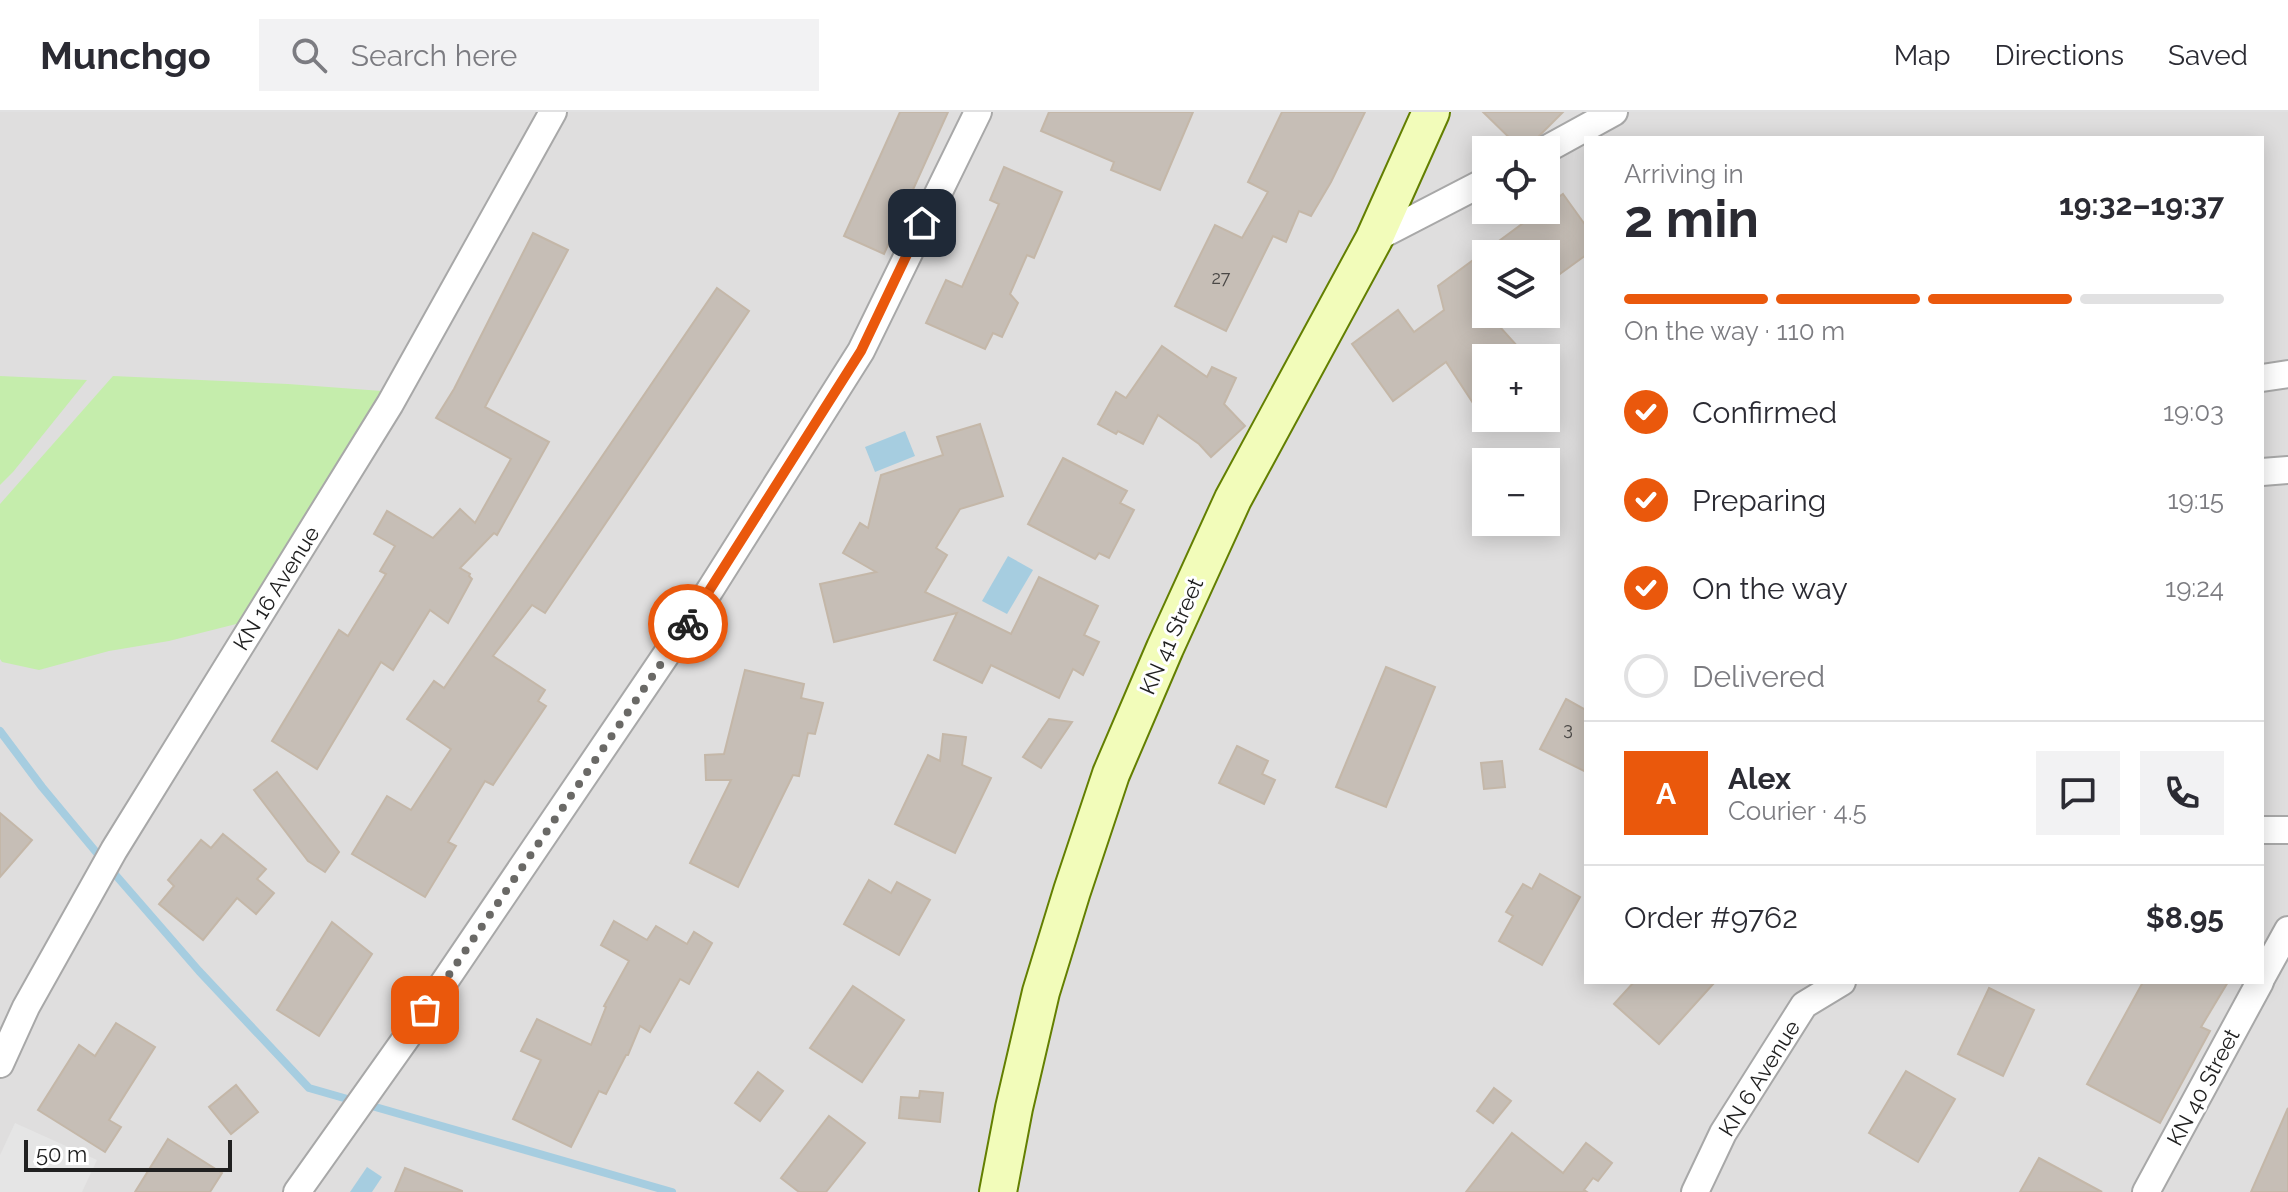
<!DOCTYPE html>
<meta charset="utf-8">
<style>
:root{--surface:#fff;--page:#f2f2f3;--text:#2b2b33;--muted:#7c7c81;--line:#e1e1e2;--accent:#ea580c}
body{margin:0;font-family:Raleway,sans-serif;background:var(--page);color:var(--text);height:100vh;display:flex;flex-direction:column;font-size:30px;white-space:nowrap}
*{box-sizing:border-box;margin:0}
p{font-size:26px;color:var(--muted)}
.icon{flex:none;width:44px;height:44px;fill:none;stroke:currentColor;stroke-width:2;stroke-linecap:round;stroke-linejoin:round}
.map{position:relative;flex:1;overflow:hidden}
.side{position:absolute;left:1584px;top:24px;width:680px;height:848px;display:flex;flex-direction:column;background:var(--surface);border-radius:0px;box-shadow:0 4px 20px #0003}
.side>*{flex:none}
.buttons{position:absolute;left:1472px;top:24px;display:grid;gap:16px}
.buttons a{display:grid;place-items:center;width:88px;height:88px;border-radius:0px;background:var(--surface);box-shadow:0 4px 20px #0003;font-size:40px}
.scale{position:absolute;left:24px;bottom:20px;width:208px;box-sizing:border-box;padding-left:8px;border:4px solid #212121;border-top:0;font-size:22px;line-height:28px;white-space:nowrap;color:#212121;-webkit-text-stroke:6px #fff;paint-order:stroke}
.pin{position:absolute;display:grid;place-items:center;width:68px;height:68px;color:#fff;margin:-34px;border-radius:16px;box-shadow:0 4px 12px #0006}
.courier{position:absolute;display:grid;place-items:center;width:80px;height:80px;margin:-40px;border:6px solid #ea580c;border-radius:50%;background:#fff;color:#222;box-shadow:0 2px 10px #0007}
.head em{font-style:normal;font-weight:700}
.head div{display:flex;flex-direction:column-reverse}
.head{display:flex;align-items:center;justify-content:space-between;height:136px;padding:0 40px}
h1{font-size:52px;font-weight:700;line-height:60px}
.bar{display:grid;grid-template-columns:repeat(4,1fr);gap:12px 8px;align-content:center;height:96px;padding:0 40px}
.bar i{height:10px;border-radius:6px;background:var(--line)}
.bar .on{background:var(--accent)}
.bar p{grid-column:span 4}
.line{display:flex;align-items:center;gap:20px;padding:0 40px;border-top:2px solid var(--line)}
.line div{flex:1}
.round{display:grid;place-items:center;flex:none;width:84px;height:84px;border-radius:0px;background:var(--page)}
ol{padding:0 40px;list-style:none}
li{display:flex;align-items:center;gap:24px;height:88px}
li p{margin-inline-start:auto}
li .icon{padding:8px;border-radius:50%;background:var(--accent);color:#fff;stroke-width:4}
li:last-child{color:var(--muted)}
li i{width:44px;height:44px;border:4px solid var(--line);border-radius:50%}
header{display:flex;align-items:center;gap:48px;box-sizing:border-box;height:112px;padding:0 40px;background:var(--surface);border-bottom:2px solid var(--line)}
header strong{font-size:38px}
nav{display:flex;gap:44px;margin-inline-start:auto;font-size:28px}
.search{width:560px;height:72px;background:var(--page);display:flex;align-items:center;gap:20px;box-sizing:border-box;padding:0 28px;border-radius:0px;color:var(--muted);font-size:30px}
.map>svg:first-child{display:block}
.residential{fill:#dfdede;fill-rule:evenodd}
.grass{fill:#c5edac}
.parking{fill:#e5e5e5}
.water{fill:#a6cde0}
.lines{fill:none;stroke-linecap:round;stroke-linejoin:round}
.stream{stroke:#a6cde0;stroke-width:8}
.building{fill:#c6beb6;stroke:#c4b7a8;stroke-width:2}
.street-casing{stroke:#a8a8a8;stroke-width:30}
.secondary-casing{stroke:#637f01;stroke-width:40}
.street{stroke:#fff;stroke-width:26}
.secondary{stroke:#f2fcba;stroke-width:36}
.done{stroke:#6a6966;stroke-width:8;stroke-dasharray:0 14.4}
.route{stroke:#ea580c;stroke-width:10}
.labels{text-anchor:middle;stroke-width:6;stroke-linejoin:round;paint-order:stroke}
.number-label{font-size:18px;fill:#4a4846}
.street-label{font-size:22px;fill:#212121;stroke:#fff}
</style>
<header>
<strong>Munchgo</strong>
<div class="search"><svg class="icon" aria-label="search" viewBox="0 0 24 24"><circle cx="10" cy="10" r="6"/><path d="M15 15l6 6"/></svg>Search here</div>
<nav><a>Map</a><a>Directions</a><a>Saved</a></nav>
</header>
<div class="map">
<svg width="2288" height="1080" viewBox="0 0 2288 1080">
<rect width="100%" height="100%" fill="#f1efe7"/>
<path class="residential" d="M0 0H2288V1080H0ZM1586 26H2262V870H1586ZM1486 38H1546V98H1486ZM1486 142H1546V202H1486ZM1486 246H1546V306H1486ZM1486 350H1546V410H1486Z"/>
<g class="grass">
<path d="M0 264 87 268 13 360 0 373Z"/>
<path d="M113 264 288 272 382 279 248 509 169 529 109 539 39 558 2 550 0 547V392Z"/>
</g>
<path class="parking" d="M15 1011 97 1048 82 1080H0V1043Z"/>
<g class="water">
<path d="M905 319 915 344 875 360 865 335Z"/>
<path d="M1008 444 1033 458 1007 502 982 489Z"/>
<path d="M367 1055 382 1065 372 1080H350Z"/>
</g>
<g class="lines">
<path class="stream" d="M0 619 42 675 106 752 199 859 309 976 672 1080"/>
</g>
<g class="building">
<path d="M900 0H948L884 142 844 124Z"/>
<path d="M1049 0H1193L1160 78 1111 58 1114 50 1041 19Z"/>
<path d="M1282 0H1365L1331 70 1311 104 1299 99 1286 130 1273 124 1226 219 1175 194 1215 113 1242 126 1268 80 1248 70Z"/>
<path d="M1483 0H1563L1525 38H1522Z"/>
<path d="M1004 55 1062 80 1034 146 1027 143 1010 182 1018 191 1002 225 993 221 985 237 926 211 946 168 962 175 999 92 990 88Z"/>
<path d="M1563 82 1586 114V143L1546 172V142H1486V202H1515L1499 214 1528 246H1486V311L1446 250 1393 289 1352 232 1398 198 1414 220 1444 198 1438 174 1541 98H1546V94Z"/>
<path d="M533 121 568 138 485 295 549 330 497 423 494 421 460 456 470 462 469 464 472 467 448 511 430 498 393 558 381 550 317 657 272 629 339 518 348 524 386 462 380 459 395 434 374 422 387 399 433 426 460 397 475 411 511 347 436 306 454 277Z"/>
<path d="M717 176 749 199 545 501 532 493 493 544 545 578 538 589 546 594 493 673 485 669 448 730 456 734 425 785 352 742 387 684 411 698 451 637 407 607 434 569 444 576Z"/>
<path d="M1162 234 1207 265 1212 255 1236 266 1224 292 1245 314 1211 345 1199 332 1158 303 1143 332 1118 319 1116 322 1098 312 1116 280 1126 286Z"/>
<path d="M980 312 1003 384 960 397 936 436 947 443 925 480 1011 522 1039 465 1098 494 1084 523 1099 530 1083 563 1073 557 1059 586 991 553 982 571 934 548 957 501 834 530 820 472 876 460 843 441 860 411 868 416 881 363 943 343 937 325Z"/>
<path d="M1063 346 1127 379 1120 391 1134 398 1109 446 1099 441 1095 447 1028 412Z"/>
<path d="M1386 555 1435 575 1386 695 1336 675Z"/>
<path d="M745 558 804 572 801 586 823 591 815 622 808 621 799 664 793 663 738 775 690 751 731 668H706L705 643 724 642Z"/>
<path d="M1566 587 1586 598V660L1540 637Z"/>
<path d="M1049 607 1072 610 1041 656 1023 645Z"/>
<path d="M943 622 966 625 962 653 991 666 955 741 895 712 928 643 940 649Z"/>
<path d="M1237 634 1268 649 1262 662 1275 668 1264 692 1219 671Z"/>
<path d="M1502 649 1505 675 1484 677 1481 651Z"/>
<path d="M277 660 339 740 325 760 308 749 254 678Z"/>
<path d="M0 701 32 728 0 765Z"/>
<path d="M223 722 266 757 257 767 274 781 256 802 237 786 203 828 159 792 174 774 168 768 201 728 211 736Z"/>
<path d="M1540 762 1580 785 1542 853 1499 829 1513 804 1506 800 1523 772 1532 777Z"/>
<path d="M869 768 891 781 897 770 930 788 899 843 844 812Z"/>
<path d="M614 809 647 828 656 814 687 832 694 820 712 831 689 872 680 867 650 920 640 914 628 943H626L606 982 599 979 571 1035 513 1007 541 948 521 939 537 907 591 933 606 895 604 894 629 849 601 833Z"/>
<path d="M332 810 372 842 319 924 277 898Z"/>
<path d="M1634 870H1715L1659 932 1614 892Z"/>
<path d="M2143 870H2228L2201 915 2210 919 2160 1011 2087 972Z"/>
<path d="M853 874 904 908 862 970 810 936Z"/>
<path d="M1989 876 2034 898 2003 964 1958 942Z"/>
<path d="M116 911 155 935 109 1008 121 1015 105 1040 38 998 79 933 95 944Z"/>
<path d="M1906 959 1955 987 1918 1050 1869 1021Z"/>
<path d="M758 960 783 979 760 1009 735 991Z"/>
<path d="M236 973 258 1000 231 1022 209 995Z"/>
<path d="M1494 976 1511 989 1493 1011 1477 999Z"/>
<path d="M920 979 943 981 940 1010 899 1006 901 985 919 986Z"/>
<path d="M2288 996V1080H2251Z"/>
<path d="M829 1004 865 1031 826 1080H799L781 1066Z"/>
<path d="M1512 1021 1563 1061 1586 1031 1612 1051 1598 1069 1593 1066 1584 1078 1587 1080H1466Z"/>
<path d="M168 1027 222 1061 210 1080H135Z"/>
<path d="M2039 1046 2102 1080H2020Z"/>
<path d="M405 1056 462 1079V1080H395Z"/>
</g>
<g class="lines">
<defs>
<g id="street">
<path d="M1545 38 1614 0"/>
<path d="M1374 127 1486 69"/>
<path d="M2262 266 2288 262"/>
<path d="M2262 360 2288 358"/>
<path d="M2262 718H2288"/>
<path d="M2262 865 2288 818"/>
<path d="M0 952 26 895 114 738 390 292 553 0"/>
<path d="M297 1080 407 925 710 478 861 239 978 0"/>
<path d="M1695 1080 1723 1021 1804 893 1842 870"/>
<path d="M2146 1080 2260 870"/>
</g>
<path id="secondary" d="M998 1080 1014 996 1041 880 1072 779 1111 662 1165 536 1233 387 1374 127 1431 0"/>
</defs>
<use href="#street" class="street-casing"/>
<use href="#secondary" class="secondary-casing"/>
<use href="#street" class="street"/>
<use href="#secondary" class="secondary"/>
</g>
<g class="lines">
<path class="done" d="M425 898 688 512"/>
<path class="route" d="M688 512 861 239 922 111"/>
</g>
<g class="labels">
<g class="number-label">
<text x="1221" y="172">27</text>
<text x="1568" y="623">3</text>
</g>
<g class="street-label">
<text transform="translate(276 476) rotate(-58)" y="8">KN 16 Avenue</text>
<text transform="translate(1171 524) rotate(-66)" y="8">KN 41 Street</text>
<text transform="translate(1759 966) rotate(-58)" y="8">KN 6 Avenue</text>
<text transform="translate(2203 975) rotate(-62)" y="8">KN 40 Street</text>
</g>
</g>
</svg>
<div class="buttons">
<a><svg class="icon" aria-label="locate" viewBox="0 0 24 24"><circle cx="12" cy="12" r="6"/><path d="M12 2v4M12 18v4M2 12h4M18 12h4"/></svg></a>
<a><svg class="icon" aria-label="layers" viewBox="0 0 24 24"><path d="M12 4l9 5-9 5-9-5zM3 14l9 5 9-5"/></svg></a>
<a>+</a>
<a>−</a>
</div>
<div class="scale">50 m</div>
<div class="pin" style="left:425px;top:898px;background:#ea580c"><svg class="icon" aria-label="bag" viewBox="0 0 24 24"><path d="M5 8h14l-1 12H6zM9 8a3 3 0 0 1 6 0"/></svg></div>
<div class="pin" style="left:922px;top:111px;background:#1f2937"><svg class="icon" aria-label="home" viewBox="0 0 24 24"><path d="M3 11l9-7 9 7M6 9v11h12V9"/></svg></div>
<div class="courier" style="left:688px;top:512px"><svg class="icon" aria-label="bike" viewBox="0 0 24 24"><circle cx="6" cy="16" r="4"/><circle cx="18" cy="16" r="4"/><path d="M6 16l4-8h5l3 8M10 8l3 8H6M13 5h3"/></svg></div>
<section class="side">
<div class="head"><div><h1>2 min</h1><p>Arriving in</p></div><em>19:32–19:37</em></div>
<div class="bar"><i class="on"></i><i class="on"></i><i class="on"></i><i></i><p>On the way · 110 m</p></div>
<ol>
<li><svg class="icon" aria-label="check" viewBox="0 0 24 24"><path d="M5 12l5 5 9-10"/></svg>Confirmed<p>19:03</p></li>
<li><svg class="icon" aria-label="check" viewBox="0 0 24 24"><path d="M5 12l5 5 9-10"/></svg>Preparing<p>19:15</p></li>
<li><svg class="icon" aria-label="check" viewBox="0 0 24 24"><path d="M5 12l5 5 9-10"/></svg>On the way<p>19:24</p></li>
<li><i></i>Delivered</li>
</ol>
<div class="line" style="height:144px"><b class="round" style="background:var(--accent);color:#fff">A</b><div><b>Alex</b><p>Courier · 4.5</p></div><a class="round"><svg class="icon" aria-label="chat" viewBox="0 0 24 24"><path d="M4 5h16v11H9l-5 4z"/></svg></a><a class="round"><svg class="icon" aria-label="phone" viewBox="0 0 24 24"><path d="M5 4h4l2 5-3 2q2 4 5 5l2-3 5 2v4C11 20 4 13 5 4z"/></svg></a></div>
<div class="line" style="height:104px"><div>Order #9762</div><b>$8.95</b></div>
</section>
</div>
